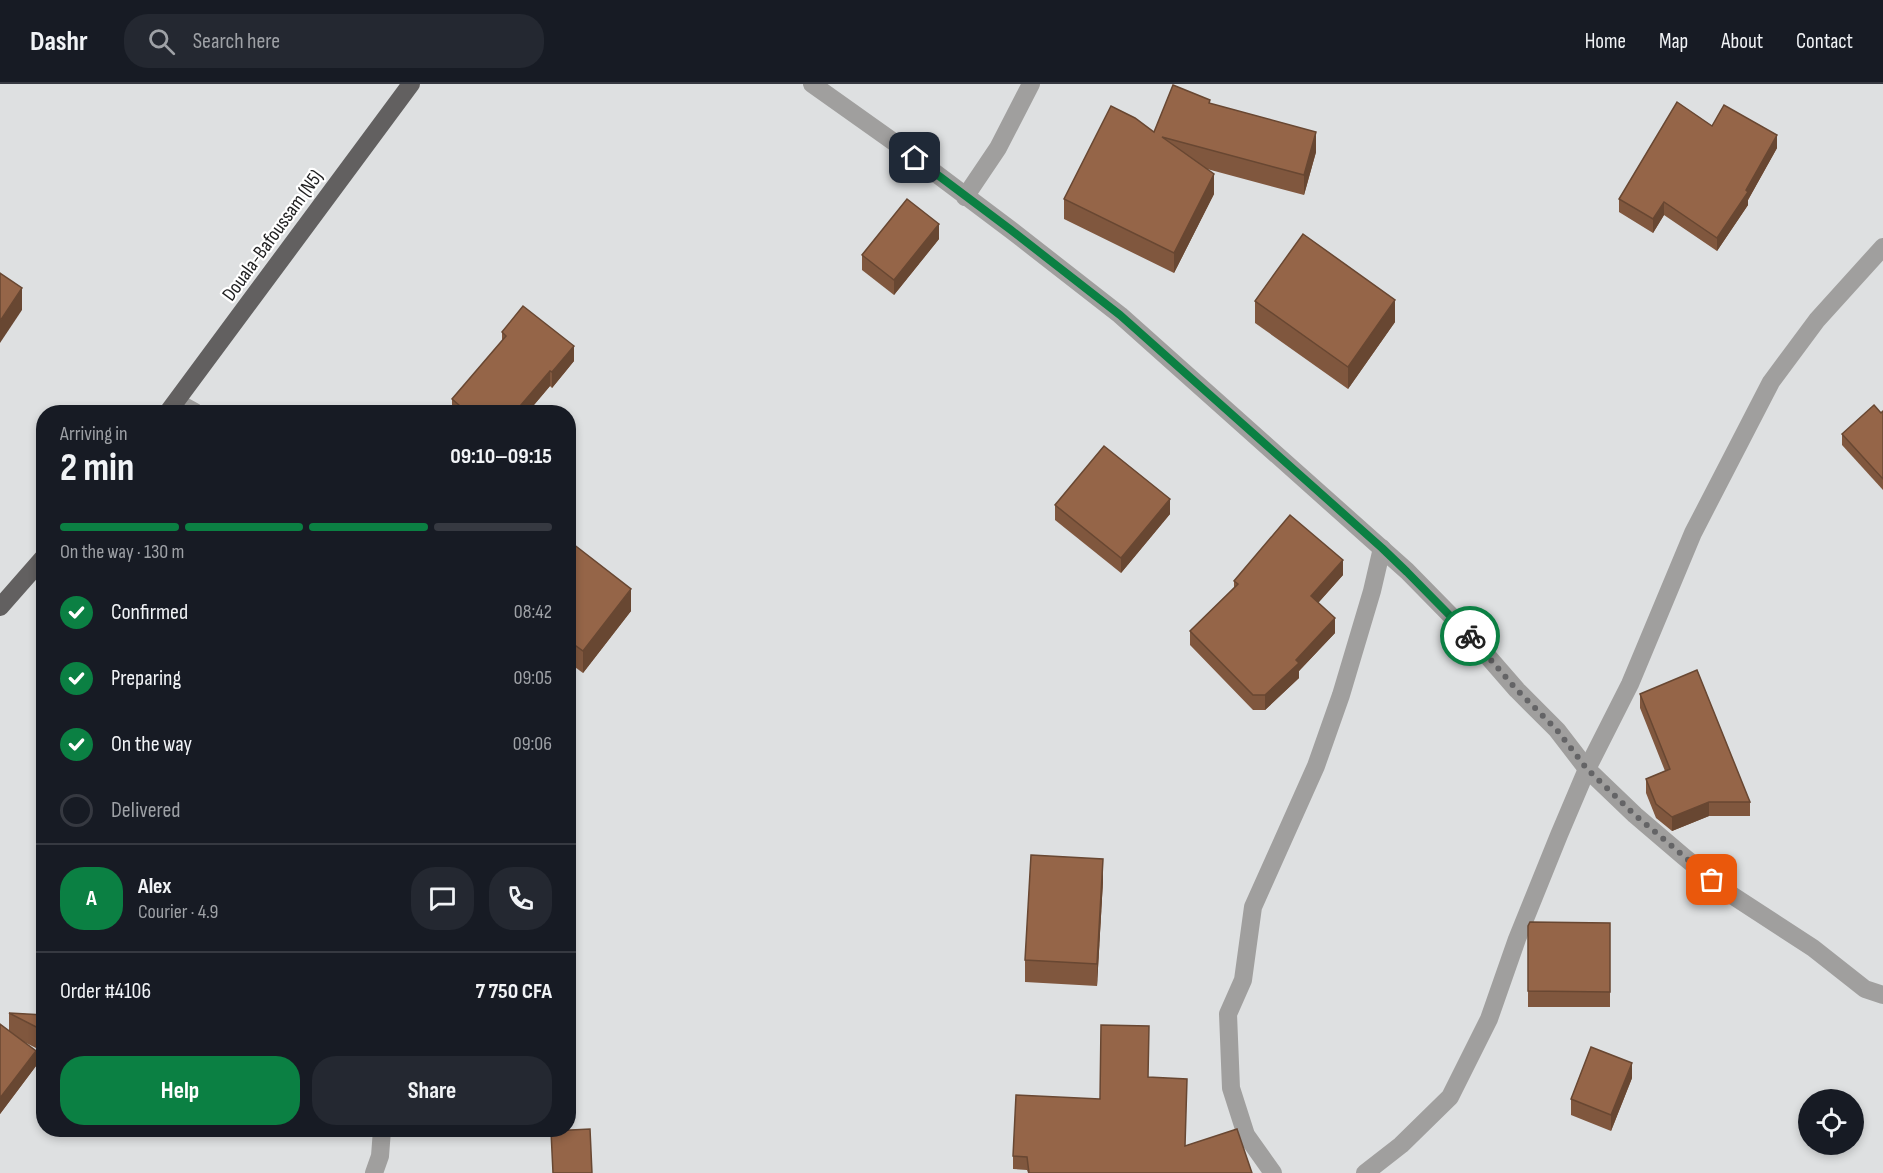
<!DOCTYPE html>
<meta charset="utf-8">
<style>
:root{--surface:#171b24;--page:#242831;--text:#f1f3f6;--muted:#9ea1a6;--line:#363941;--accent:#0b8043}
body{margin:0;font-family:"Sofia Sans Condensed",sans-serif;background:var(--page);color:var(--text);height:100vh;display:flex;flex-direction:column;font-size:22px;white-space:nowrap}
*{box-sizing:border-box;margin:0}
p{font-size:20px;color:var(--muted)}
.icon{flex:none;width:33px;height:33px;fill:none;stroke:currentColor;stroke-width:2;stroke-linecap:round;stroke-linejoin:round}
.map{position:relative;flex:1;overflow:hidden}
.side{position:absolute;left:36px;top:321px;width:540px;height:732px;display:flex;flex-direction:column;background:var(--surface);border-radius:24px;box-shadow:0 3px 9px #0003}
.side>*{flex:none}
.fabs{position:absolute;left:1798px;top:1005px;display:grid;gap:12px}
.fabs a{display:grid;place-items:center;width:66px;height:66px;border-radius:50%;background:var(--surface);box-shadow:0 3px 9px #0003;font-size:30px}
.pin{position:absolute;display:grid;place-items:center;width:51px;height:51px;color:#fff;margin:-26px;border-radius:12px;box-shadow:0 3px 9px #0006}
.courier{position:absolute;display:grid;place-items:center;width:60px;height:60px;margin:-30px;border:4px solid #0b8043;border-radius:50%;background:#fff;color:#222;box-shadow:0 2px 8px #0007}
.head em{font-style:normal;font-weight:700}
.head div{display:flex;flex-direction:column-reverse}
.head{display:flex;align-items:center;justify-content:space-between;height:102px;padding:0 24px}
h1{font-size:39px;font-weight:700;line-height:45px}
.bar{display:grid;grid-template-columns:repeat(4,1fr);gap:9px 6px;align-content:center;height:72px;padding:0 24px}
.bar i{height:8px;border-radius:4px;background:var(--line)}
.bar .on{background:var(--accent)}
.bar p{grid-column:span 4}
.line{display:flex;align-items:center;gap:15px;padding:0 24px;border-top:2px solid var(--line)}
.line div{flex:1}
.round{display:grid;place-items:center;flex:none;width:63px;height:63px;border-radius:24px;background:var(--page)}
ol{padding:0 24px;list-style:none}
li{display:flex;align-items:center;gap:18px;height:66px}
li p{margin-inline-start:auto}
li .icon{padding:6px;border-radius:50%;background:var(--accent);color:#fff;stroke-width:4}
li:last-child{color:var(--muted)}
li i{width:33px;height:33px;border:3px solid var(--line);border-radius:50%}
.action{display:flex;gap:12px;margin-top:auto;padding:12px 24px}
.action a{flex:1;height:69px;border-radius:24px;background:var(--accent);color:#fff;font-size:24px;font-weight:700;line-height:69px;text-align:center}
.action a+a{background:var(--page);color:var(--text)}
header{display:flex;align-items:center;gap:36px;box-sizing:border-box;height:84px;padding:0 30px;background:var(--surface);border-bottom:2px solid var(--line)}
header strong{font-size:28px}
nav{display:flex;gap:33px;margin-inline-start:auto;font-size:21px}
.search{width:420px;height:54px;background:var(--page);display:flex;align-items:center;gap:15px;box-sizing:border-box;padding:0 21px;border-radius:24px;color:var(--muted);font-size:22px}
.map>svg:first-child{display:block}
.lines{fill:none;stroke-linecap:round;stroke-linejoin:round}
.minor{stroke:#a09f9e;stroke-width:18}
.trunk{stroke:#626060;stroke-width:18}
.wall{fill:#80573e}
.shaded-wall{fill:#684732}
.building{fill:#956548;stroke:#684732;stroke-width:1.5}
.done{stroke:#646466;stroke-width:6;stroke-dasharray:0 10.8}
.route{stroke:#0b8043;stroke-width:8}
.labels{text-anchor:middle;stroke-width:4.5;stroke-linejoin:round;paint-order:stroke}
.street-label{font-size:20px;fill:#222223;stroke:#fff}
</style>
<header>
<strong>Dashr</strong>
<div class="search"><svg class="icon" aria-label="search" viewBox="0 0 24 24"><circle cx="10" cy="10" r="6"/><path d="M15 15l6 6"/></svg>Search here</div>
<nav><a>Home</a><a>Map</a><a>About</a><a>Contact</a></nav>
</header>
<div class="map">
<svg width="1883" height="1089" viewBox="0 0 1883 1089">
<rect width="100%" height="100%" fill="#dee0e1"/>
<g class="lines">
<g class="minor">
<path d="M812 0 898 61 1011 146 1120 231 1407 487 1463 544 1517 606 1557 646 1587 685 1635 731 1683 772 1727 808 1813 864 1865 905 1883 911"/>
<path d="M965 113 998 64 1031 0"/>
<path d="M177 318 195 328"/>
<path d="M374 1089 380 1072 382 1046"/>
<path d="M1273 1089 1246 1051 1231 1004 1228 930 1243 896 1253 823 1316 682 1341 611 1372 507 1382 464"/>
<path d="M1365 1089 1401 1061 1450 1013 1489 935 1517 855 1559 751 1587 685 1630 600 1693 449 1771 298 1817 236 1883 163"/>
</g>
<g class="trunk">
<path d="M168 328 411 0"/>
<path d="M0 523 44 473"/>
</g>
</g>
<g class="wall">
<path d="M1210 19 1316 68 1304 111 1207 85 1214 110 1174 189 1064 135V115L1154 48Z"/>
<path d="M1712 42 1777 64 1748 116V121L1717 167 1664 131 1653 149 1619 128V115Z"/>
<path d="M939 155 894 211 862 186V171Z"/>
<path d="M1255 217 1395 238 1348 305 1255 239Z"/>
<path d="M502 248 574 277 552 304 550 302 528 328H452V315L502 257Z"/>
<path d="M1883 327V406L1842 361V350Z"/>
<path d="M1055 421 1170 430 1121 489 1055 436Z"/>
<path d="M568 456 631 527 583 589 568 578Z"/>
<path d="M1343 491 1318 519 1335 549 1299 587V594L1265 626H1253L1190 561V547L1234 504V497Z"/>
<path d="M1640 610 1750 718V732H1709L1672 747 1656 734 1646 709V695L1665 687 1640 624Z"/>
<path d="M1103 797 1097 902 1025 898V876Z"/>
<path d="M1610 839V923H1528V842Z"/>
<path d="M9 929 44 931V968L22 957 36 982 0 1030V940L9 947Z"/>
<path d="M1148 993 1185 1062 1252 1089H1028L1027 1086 1013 1085V1072L1100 1015Z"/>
<path d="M1632 994 1611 1047 1571 1031V1015Z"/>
</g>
<g class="shaded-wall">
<path d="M1316 48V68L1304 111V91Z"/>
<path d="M1777 51V64L1748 116V121L1717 167V154Z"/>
<path d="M1214 90V110L1174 189V169Z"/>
<path d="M1664 118V131L1653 149V135Z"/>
<path d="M939 140V155L894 211V196Z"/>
<path d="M22 204V226L0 259V237Z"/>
<path d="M1395 216V238L1348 305V283Z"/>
<path d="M574 262V277L552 304V288Z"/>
<path d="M550 287V302L528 328H515Z"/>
<path d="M1170 415V430L1121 489V474Z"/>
<path d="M1343 476V491L1311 527V512Z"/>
<path d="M631 505V527L583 589V567Z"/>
<path d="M1335 534V549L1299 587V594L1265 626V611L1296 576Z"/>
<path d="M1709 718V732L1672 747V733Z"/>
<path d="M1103 775V797L1097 902V880Z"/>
<path d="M36 967V982L0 1030V1014Z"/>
<path d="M1632 979V994L1611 1047V1031Z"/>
</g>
<g class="building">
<path d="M1173 1 1210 16 1209 19 1316 48 1304 91 1162 53 1214 90 1174 169 1064 115 1111 22 1135 34 1154 48Z"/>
<path d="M1677 18 1712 42 1724 21 1777 51 1746 106 1748 108 1717 154 1664 118 1653 135 1619 115Z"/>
<path d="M907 115 939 140 894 196 862 171Z"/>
<path d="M1303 150 1395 216 1348 283 1255 217Z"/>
<path d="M0 189 22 204 0 237Z"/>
<path d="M523 222 574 262 552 288 550 287 515 328H467L452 315 506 252 502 248Z"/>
<path d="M1874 321 1881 329 1883 327V395L1842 350Z"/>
<path d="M1104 362 1170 415 1121 474 1055 421Z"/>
<path d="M1290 431 1343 476 1311 512 1335 534 1296 576 1299 579 1265 611H1253L1190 547 1238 500 1234 497Z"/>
<path d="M568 456 631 505 583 567 568 556Z"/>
<path d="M1697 586 1750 718H1709L1672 733 1656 720 1646 695 1670 685 1640 610Z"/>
<path d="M1031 771 1103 775 1097 880 1025 876Z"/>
<path d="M1530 838 1610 839V908L1528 907V842Z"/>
<path d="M9 929 44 931V947Z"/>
<path d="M0 940 36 967 0 1014Z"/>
<path d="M1101 941 1149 942 1148 993 1187 995 1185 1062 1237 1045 1252 1089H1029L1027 1073 1013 1072 1016 1011 1100 1015Z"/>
<path d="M1591 963 1632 979 1611 1031 1571 1015Z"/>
<path d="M590 1045 592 1089H553L551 1047Z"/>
</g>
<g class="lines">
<path class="done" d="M1470 552 1517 606 1557 646 1587 685 1635 731 1712 796"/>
<path class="route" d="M915 74 1011 146 1120 231 1382 464 1407 488 1470 552"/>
</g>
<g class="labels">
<g class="street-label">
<text transform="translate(272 151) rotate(-54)" y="7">Douala-Bafoussam (N5)</text>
</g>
</g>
</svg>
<div class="fabs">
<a><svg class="icon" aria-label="locate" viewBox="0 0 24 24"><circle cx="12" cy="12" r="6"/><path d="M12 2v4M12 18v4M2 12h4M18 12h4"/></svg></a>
</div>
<div class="pin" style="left:1712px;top:796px;background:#ea580c"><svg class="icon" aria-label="bag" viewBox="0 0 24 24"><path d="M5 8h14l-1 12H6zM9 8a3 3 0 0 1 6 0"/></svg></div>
<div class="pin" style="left:915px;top:74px;background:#1f2937"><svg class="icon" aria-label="home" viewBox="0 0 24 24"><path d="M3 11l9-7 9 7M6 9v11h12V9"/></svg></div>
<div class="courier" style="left:1470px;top:552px"><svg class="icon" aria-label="bike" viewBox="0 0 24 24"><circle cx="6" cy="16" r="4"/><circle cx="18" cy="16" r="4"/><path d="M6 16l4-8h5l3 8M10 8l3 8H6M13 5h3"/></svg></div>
<section class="side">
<div class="head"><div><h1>2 min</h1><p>Arriving in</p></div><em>09:10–09:15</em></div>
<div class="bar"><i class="on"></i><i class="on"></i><i class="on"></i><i></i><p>On the way · 130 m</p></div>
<ol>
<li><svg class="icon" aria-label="check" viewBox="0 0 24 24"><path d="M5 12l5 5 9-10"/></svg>Confirmed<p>08:42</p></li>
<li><svg class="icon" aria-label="check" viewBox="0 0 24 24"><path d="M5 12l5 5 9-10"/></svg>Preparing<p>09:05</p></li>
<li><svg class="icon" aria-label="check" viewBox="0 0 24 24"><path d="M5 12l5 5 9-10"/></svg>On the way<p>09:06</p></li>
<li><i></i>Delivered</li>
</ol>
<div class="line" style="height:108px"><b class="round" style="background:var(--accent);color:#fff">A</b><div><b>Alex</b><p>Courier · 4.9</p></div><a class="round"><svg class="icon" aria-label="chat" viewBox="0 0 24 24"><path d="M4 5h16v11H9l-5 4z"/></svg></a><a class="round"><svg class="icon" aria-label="phone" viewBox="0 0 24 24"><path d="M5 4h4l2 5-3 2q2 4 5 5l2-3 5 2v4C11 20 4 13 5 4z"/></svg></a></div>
<div class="line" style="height:78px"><div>Order #4106</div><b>7 750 CFA</b></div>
<div class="action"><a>Help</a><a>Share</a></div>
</section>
</div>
